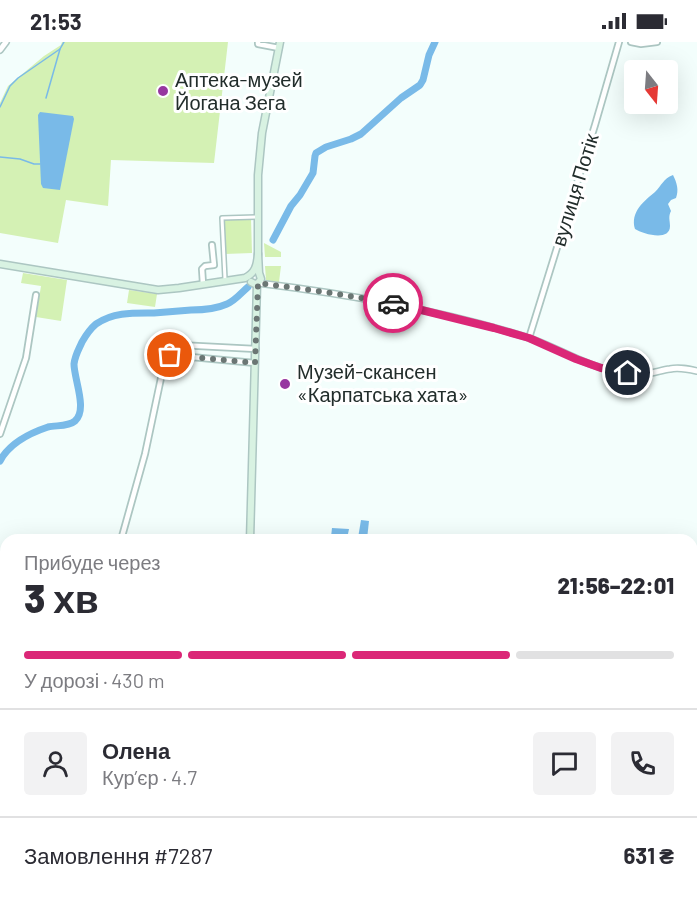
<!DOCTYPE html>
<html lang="uk">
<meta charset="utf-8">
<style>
:root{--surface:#fff;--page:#f2f2f3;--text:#2b2b33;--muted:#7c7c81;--line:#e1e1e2;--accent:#db2777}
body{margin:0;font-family:Barlow,sans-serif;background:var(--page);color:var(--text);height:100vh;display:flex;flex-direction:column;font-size:22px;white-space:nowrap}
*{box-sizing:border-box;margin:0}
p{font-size:20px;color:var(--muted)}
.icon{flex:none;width:33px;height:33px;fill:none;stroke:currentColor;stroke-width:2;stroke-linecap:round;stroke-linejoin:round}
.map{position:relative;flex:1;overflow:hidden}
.panel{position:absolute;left:0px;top:492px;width:698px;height:372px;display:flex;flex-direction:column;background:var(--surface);border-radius:18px 18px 0 0;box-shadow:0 6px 24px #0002}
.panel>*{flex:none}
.needle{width:39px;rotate:163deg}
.fabs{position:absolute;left:624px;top:18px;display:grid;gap:12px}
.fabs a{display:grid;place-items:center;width:54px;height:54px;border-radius:6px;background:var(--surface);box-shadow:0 6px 24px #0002;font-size:30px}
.pin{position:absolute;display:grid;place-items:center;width:51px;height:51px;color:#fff;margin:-26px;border:3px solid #fff;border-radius:50%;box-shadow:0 2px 6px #0007}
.courier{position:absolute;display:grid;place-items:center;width:60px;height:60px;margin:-30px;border:4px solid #db2777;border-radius:50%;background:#fff;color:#222;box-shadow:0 2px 8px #0007}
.headline em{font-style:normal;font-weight:800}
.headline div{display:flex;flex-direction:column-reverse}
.headline{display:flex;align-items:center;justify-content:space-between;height:102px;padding:0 24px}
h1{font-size:39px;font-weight:800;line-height:45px}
.bar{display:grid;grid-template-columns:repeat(4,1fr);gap:9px 6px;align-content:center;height:72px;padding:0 24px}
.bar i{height:8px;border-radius:4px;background:var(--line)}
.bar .active{background:var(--accent)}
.bar p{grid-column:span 4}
.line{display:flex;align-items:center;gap:15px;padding:0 24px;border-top:2px solid var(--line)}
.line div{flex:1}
.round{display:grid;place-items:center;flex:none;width:63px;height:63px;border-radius:6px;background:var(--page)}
.status{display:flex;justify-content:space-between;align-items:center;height:42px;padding:0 30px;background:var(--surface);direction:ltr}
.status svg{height:16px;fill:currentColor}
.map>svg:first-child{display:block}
.green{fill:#d4f1b4}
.water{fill:#79bae8}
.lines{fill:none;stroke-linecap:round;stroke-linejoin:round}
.stream{stroke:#79bae8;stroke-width:1.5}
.river{stroke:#79bae8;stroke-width:7}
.pedestrian-casing{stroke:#acc6c2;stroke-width:6}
.minor-casing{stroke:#acc6c2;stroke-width:8}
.tertiary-casing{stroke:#acc6c2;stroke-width:8}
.secondary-casing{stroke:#acc6c2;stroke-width:9}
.pedestrian{stroke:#fff;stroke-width:3}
.minor{stroke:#fff;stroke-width:4.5}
.tertiary{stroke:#fff;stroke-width:5}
.secondary{stroke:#d8f2e2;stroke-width:6}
.done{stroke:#6b7674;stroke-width:6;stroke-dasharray:0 10.8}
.route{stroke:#db2777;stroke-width:8}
.poi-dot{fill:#9737a0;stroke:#fff;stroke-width:2}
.labels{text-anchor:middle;stroke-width:6;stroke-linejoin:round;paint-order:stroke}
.poi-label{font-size:20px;fill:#222d2b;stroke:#fff;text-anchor:start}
.street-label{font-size:20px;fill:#222d2b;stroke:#fff}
</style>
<div class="status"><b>21:53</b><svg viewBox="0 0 49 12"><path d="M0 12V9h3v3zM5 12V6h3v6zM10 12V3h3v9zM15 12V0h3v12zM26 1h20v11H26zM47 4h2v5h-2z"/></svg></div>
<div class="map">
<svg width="697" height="864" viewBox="0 0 697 864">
<rect width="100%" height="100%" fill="#f3fefc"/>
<g class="green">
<path d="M62 0H228L214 121 111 118 108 164 66 158 58 201 0 191V61L8 44 44 14 61 3Z"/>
<path d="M251 176 252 211 225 212 224 177Z"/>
<path d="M264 201 281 210V215H265Z"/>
<path d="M265 224H281L279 240 266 238Z"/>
<path d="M23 231 67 238 61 279 36 275 41 244 21 241Z"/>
<path d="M129 248 157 252 155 265 127 261Z"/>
<path d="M697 719V864H522L520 858H692V721Z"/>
<path d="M243 858H258L268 862V864H241Z"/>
</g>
<g class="water">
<path d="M40 70 73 74 74 77 60 148 43 146 41 142 38 73Z"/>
<path d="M673 133C677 141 679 148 676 156L671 158 668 162 671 169C668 175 670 178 670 184 670 200 643 192 635 187 630 170 644 159 655 150 662 143 663 137 673 133Z"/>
<path d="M361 478 369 479 367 497 358 496Z"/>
<path d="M332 486 349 487 347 497 331 495Z"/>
</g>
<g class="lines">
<g class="stream">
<path d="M46 56 60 7 64 0"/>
<path d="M0 65 10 44 18 36 60 7"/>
<path d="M0 115 20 117 34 122H40"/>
</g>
<g class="river">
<path d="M273 198 291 164 300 153 313 131 315 114 316 111 326 105 351 97 361 92 401 56 420 43 423 38 429 13 435 0"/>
<path d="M0 419C9 402 30 391 48 385 56 383 68 385 75 379 88 368 74 337 74 322 75 313 79 307 82 300 86 293 90 287 96 282 114 270 133 271 154 271 166 270 178 269 191 268 203 268 216 267 227 262 235 259 242 250 248 245"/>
</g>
<defs>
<path id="pedestrian" d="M225 237 222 176 256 175"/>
<g id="minor">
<path d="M258 0V2L279 6"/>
<path d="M631 0 641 2 657 0"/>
<path d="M203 242 202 227 205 224 214 223 212 203"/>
<path d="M529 296 595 83 619 0"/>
<path d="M170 313 255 321"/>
<path d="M0 392 26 316 36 253"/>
<path d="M121 498 145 412 165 317 170 313 171 305 179 303 256 307"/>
<path d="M0 521 6 522"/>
<path d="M282 858 303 864"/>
</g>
<g id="tertiary">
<path d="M0 8 6 0"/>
<path d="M258 241C348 252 439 268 526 295 552 303 576 319 602 326 615 330 630 333 643 332 652 332 661 328 670 327 679 325 688 327 697 329"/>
<path d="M0 732 6 719"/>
</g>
<g id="secondary">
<path d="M0 222 158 248 179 246 245 236C255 231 257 224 258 212"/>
<path d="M251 240 255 242 258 241 261 237 259 231 258 212V133L262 91 280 0"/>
<path d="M250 498 257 242"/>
<path d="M692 569H697"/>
<path d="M97 864 100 858"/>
</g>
</defs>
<use href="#pedestrian" class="pedestrian-casing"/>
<use href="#minor" class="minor-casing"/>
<use href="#tertiary" class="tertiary-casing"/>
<use href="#secondary" class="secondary-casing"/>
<use href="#pedestrian" class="pedestrian"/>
<use href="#minor" class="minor"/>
<use href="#tertiary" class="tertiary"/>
<use href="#secondary" class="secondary"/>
</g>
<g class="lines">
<path class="done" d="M170 313 255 321 258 241 325 250 393 261"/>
<path class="route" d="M393 261 494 286 529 296 576 317 601 326 628 331"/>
</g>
<g class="poi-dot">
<circle cx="163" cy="49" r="6"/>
<circle cx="285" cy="342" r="6"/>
</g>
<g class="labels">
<g class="poi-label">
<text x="175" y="45">Аптека-музей<tspan x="175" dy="23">Йогана Зега</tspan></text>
<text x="297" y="337">Музей-скансен<tspan x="297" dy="23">«Карпатська хата»</tspan></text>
</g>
<g class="street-label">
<text transform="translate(575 148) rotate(-73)" y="7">вулиця Потік</text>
</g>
</g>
</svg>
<div class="fabs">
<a><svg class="needle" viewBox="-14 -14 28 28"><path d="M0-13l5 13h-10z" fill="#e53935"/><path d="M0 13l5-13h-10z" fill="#7c7c81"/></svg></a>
</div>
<div class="pin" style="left:170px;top:313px;background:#ea580c"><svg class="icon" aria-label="bag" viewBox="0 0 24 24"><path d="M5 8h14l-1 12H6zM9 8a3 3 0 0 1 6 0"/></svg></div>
<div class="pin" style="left:628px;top:331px;background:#1f2937"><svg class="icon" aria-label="home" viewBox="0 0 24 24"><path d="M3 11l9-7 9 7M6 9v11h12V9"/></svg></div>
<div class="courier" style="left:393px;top:261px"><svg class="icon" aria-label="car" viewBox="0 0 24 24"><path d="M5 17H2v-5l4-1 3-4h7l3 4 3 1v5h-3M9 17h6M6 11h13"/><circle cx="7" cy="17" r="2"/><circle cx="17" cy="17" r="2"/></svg></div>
<section class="panel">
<div class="headline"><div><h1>3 хв</h1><p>Прибуде через</p></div><em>21:56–22:01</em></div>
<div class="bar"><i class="active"></i><i class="active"></i><i class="active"></i><i></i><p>У дорозі · 430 m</p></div>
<div class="line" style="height:108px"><a class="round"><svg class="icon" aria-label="person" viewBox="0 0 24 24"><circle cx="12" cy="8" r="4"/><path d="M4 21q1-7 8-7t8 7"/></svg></a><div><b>Олена</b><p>Кур’єр · 4.7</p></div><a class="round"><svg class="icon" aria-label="chat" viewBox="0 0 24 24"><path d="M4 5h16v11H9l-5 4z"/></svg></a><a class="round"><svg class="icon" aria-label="phone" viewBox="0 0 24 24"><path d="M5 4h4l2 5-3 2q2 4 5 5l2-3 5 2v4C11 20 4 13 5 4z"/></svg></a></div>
<div class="line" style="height:78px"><div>Замовлення #7287</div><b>631 ₴</b></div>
</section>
</div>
